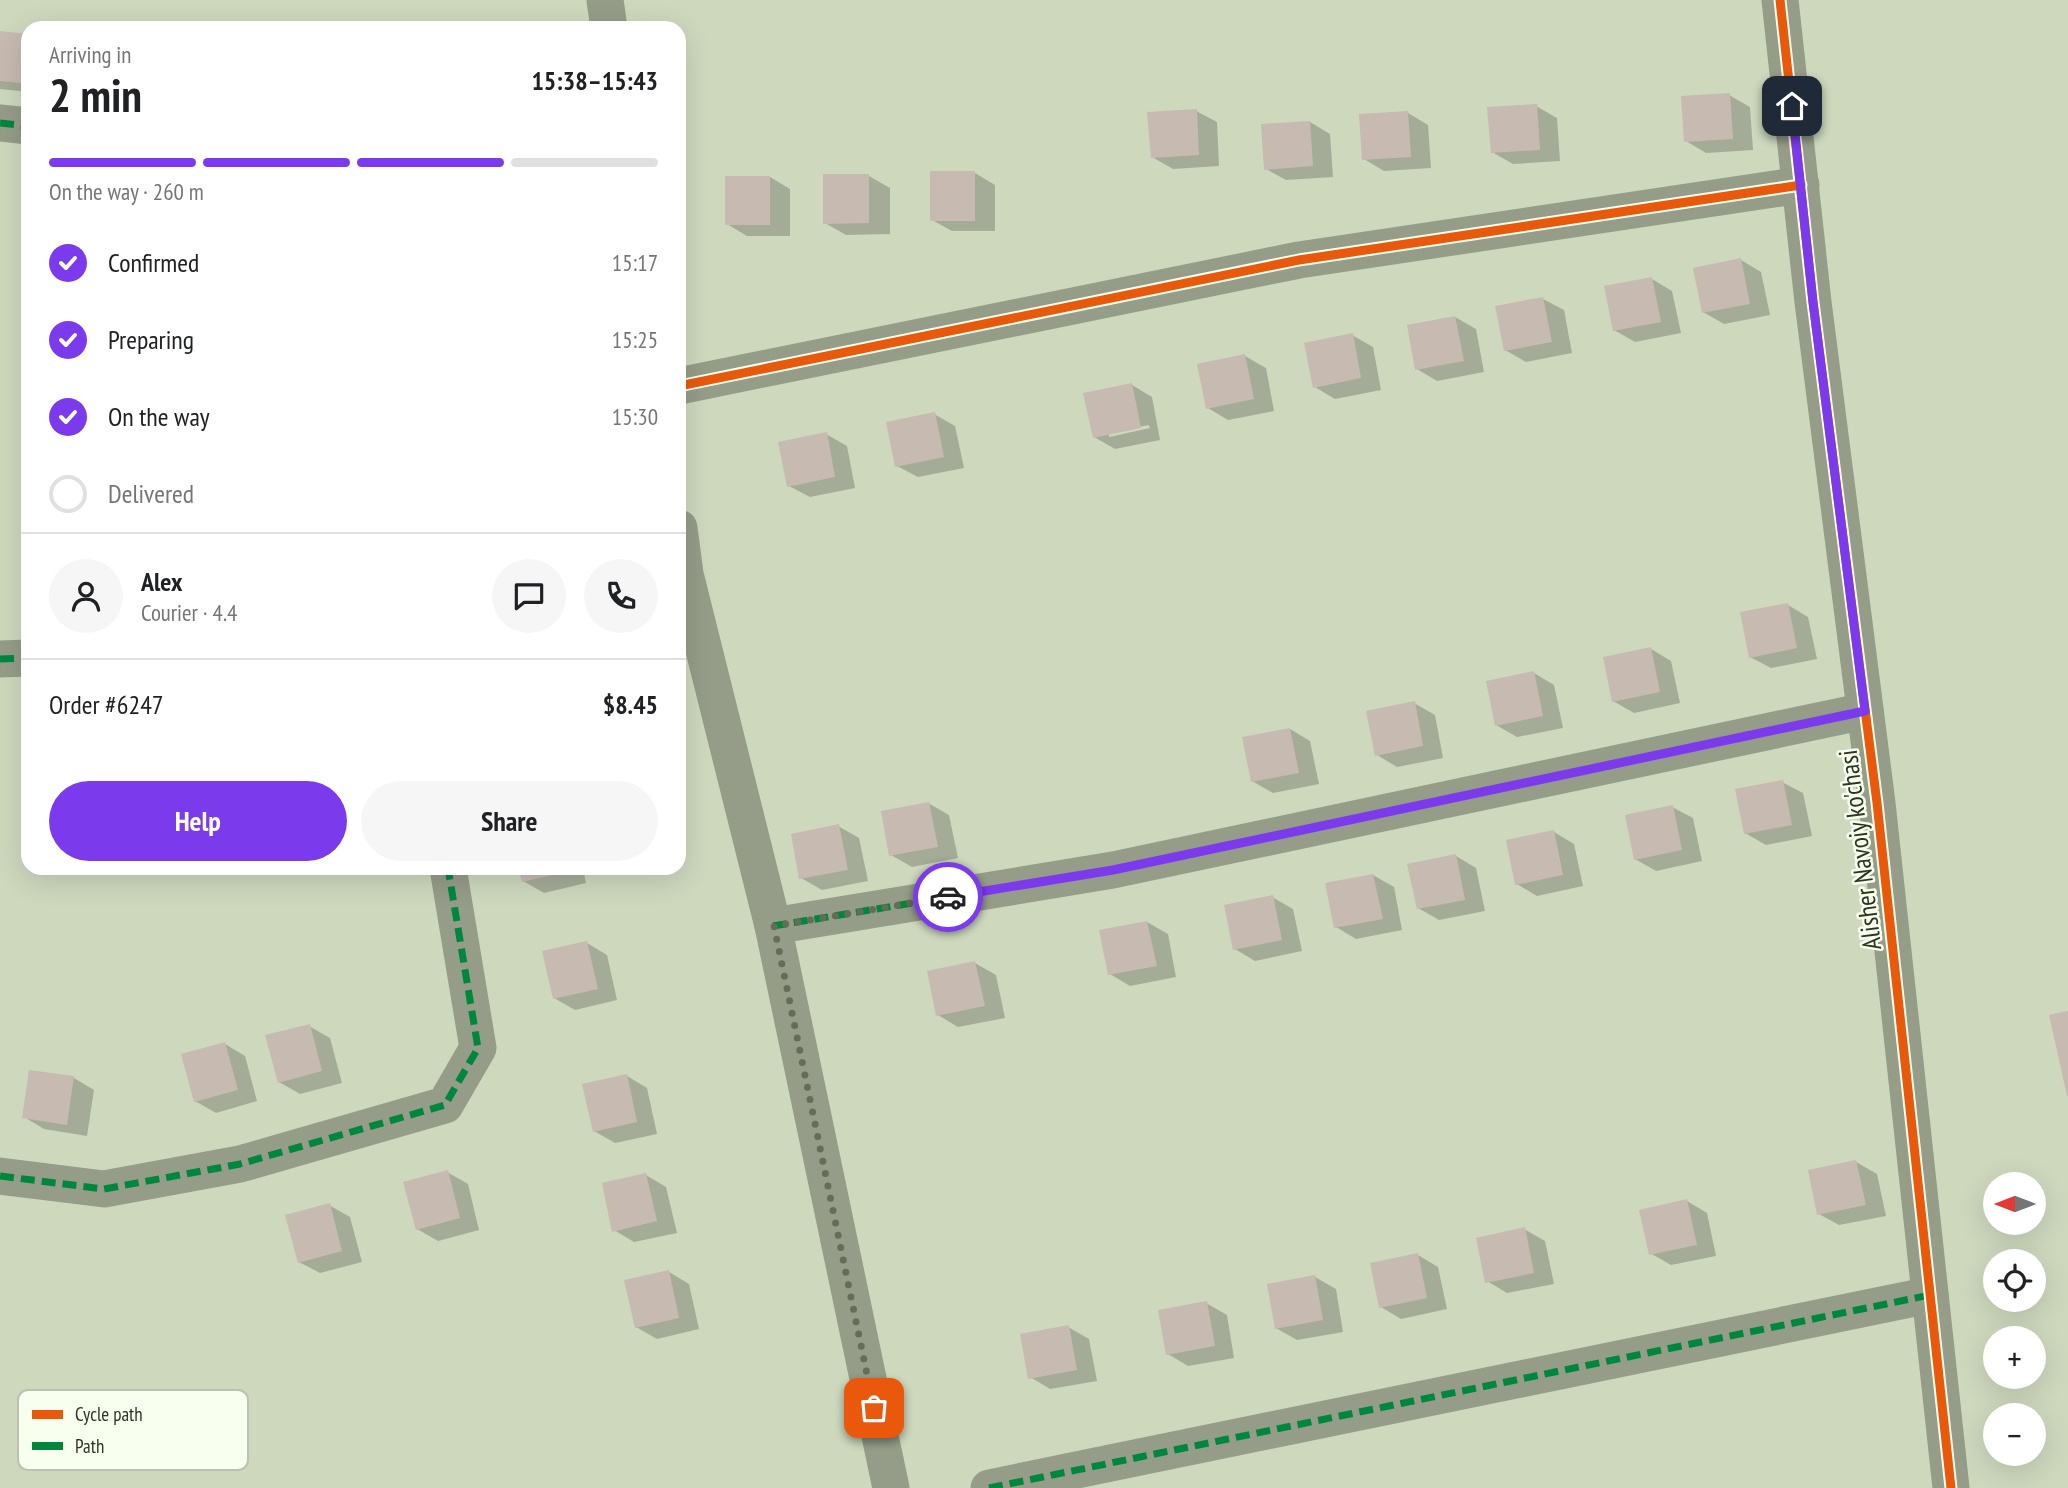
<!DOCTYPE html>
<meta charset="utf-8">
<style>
:root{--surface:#fff;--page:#f6f6f6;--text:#202124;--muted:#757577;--line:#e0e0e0;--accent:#7c3aed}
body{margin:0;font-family:"PT Sans Narrow",sans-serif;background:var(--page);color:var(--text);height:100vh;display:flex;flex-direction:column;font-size:26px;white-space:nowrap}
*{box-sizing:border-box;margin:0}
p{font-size:23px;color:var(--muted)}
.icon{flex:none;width:38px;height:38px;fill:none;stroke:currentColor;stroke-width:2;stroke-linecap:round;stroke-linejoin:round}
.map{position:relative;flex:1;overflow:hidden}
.side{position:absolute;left:21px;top:21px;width:665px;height:854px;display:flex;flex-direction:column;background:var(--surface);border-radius:21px;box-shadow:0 7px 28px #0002}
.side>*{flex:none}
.needle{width:46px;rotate:270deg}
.tools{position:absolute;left:1983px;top:1172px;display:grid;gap:14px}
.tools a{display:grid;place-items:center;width:63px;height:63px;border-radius:50%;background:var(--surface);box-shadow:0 7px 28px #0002;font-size:35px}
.pin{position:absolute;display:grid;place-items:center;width:60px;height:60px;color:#fff;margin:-30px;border-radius:14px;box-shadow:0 4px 10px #0006}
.courier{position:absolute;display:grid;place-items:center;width:70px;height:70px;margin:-35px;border:5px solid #7c3aed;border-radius:50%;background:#fff;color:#222;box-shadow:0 2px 9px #0007}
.overview em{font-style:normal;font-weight:800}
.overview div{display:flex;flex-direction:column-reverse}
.overview{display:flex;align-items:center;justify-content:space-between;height:119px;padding:0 28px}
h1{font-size:46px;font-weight:800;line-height:52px}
.bar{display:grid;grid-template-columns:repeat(4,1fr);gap:10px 7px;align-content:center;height:84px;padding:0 28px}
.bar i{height:9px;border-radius:5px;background:var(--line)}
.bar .on{background:var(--accent)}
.bar p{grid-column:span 4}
.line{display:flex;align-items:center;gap:18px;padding:0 28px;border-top:2px solid var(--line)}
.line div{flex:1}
.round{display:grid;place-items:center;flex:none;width:74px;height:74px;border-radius:37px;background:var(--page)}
ol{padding:0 28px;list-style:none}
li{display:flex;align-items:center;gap:21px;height:77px}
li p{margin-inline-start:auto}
li .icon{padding:7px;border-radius:50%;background:var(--accent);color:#fff;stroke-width:4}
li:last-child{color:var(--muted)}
li i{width:38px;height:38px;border:4px solid var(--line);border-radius:50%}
.button{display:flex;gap:14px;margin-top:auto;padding:14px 28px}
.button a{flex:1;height:80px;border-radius:42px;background:var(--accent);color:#fff;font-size:28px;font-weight:800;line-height:80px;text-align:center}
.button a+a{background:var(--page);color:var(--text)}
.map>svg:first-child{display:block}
.shadow{fill:#0003;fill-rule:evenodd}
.building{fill:#c6bab1}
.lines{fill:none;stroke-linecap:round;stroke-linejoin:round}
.minor{stroke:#959c88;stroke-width:37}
.quiet{stroke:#00873e;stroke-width:7;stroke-dasharray:14 7;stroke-linecap:butt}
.cycleway-casing{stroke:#f8ffef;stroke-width:13}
.cycleway{stroke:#e8590c;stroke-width:9}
.done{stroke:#656d57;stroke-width:7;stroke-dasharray:0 12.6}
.route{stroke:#7c3aed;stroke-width:9}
.labels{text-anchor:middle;stroke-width:5;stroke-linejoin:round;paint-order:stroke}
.street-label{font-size:26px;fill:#2d3420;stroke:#f8ffef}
.key{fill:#f8ffef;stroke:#bbc2b1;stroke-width:2}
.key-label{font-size:19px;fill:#2d3420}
</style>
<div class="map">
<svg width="2068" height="1488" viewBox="0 0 2068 1488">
<rect width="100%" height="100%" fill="#cdd8bd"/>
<g class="shadow">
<path d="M0 33 28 37V92L0 89Z"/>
<path d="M1729 95 1750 107 1753 150 1706 153 1686 141Z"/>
<path d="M1536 106 1557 118 1560 161 1513 164 1492 152Z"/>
<path d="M1196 111 1217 122 1219 166 1173 169 1152 157Z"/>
<path d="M1408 113 1428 125 1431 168 1384 171 1364 159Z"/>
<path d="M1310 122 1330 134 1333 177 1286 180 1266 169Z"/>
<path d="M975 173 995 185V231H952L932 220Z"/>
<path d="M869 176 890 188V234L846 235 825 223Z"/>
<path d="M770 177 790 189V236H747L727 224Z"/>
<path d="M1741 260 1761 272 1770 315 1724 324 1703 312Z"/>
<path d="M1652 279 1672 291 1681 333 1635 342 1614 330Z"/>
<path d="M1543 299 1564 310 1572 353 1526 362 1505 350Z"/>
<path d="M1455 317 1476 329 1484 372 1437 381 1417 369Z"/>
<path d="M1352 335 1373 347 1381 390 1335 399 1315 387Z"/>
<path d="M1245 356 1266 368 1274 411 1228 420 1208 408Z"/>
<path d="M1132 385 1152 397 1160 440 1115 449 1094 437ZM1149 425 1150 428 1109 437V433Z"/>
<path d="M934 414 955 426 964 468 918 477 897 466Z"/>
<path d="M826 434 847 446 855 488 810 497 789 486Z"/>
<path d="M1788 605 1808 617 1817 659 1771 668 1750 657Z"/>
<path d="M1651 649 1671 661 1680 703 1634 713 1613 701Z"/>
<path d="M1534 673 1554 685 1563 728 1517 737 1496 725Z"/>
<path d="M1414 703 1435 715 1443 758 1397 767 1377 755Z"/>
<path d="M1290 729 1310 741 1319 784 1273 793 1252 781Z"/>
<path d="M1782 782 1803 793 1812 836 1766 845 1745 833Z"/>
<path d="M928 803 949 815 958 858 912 867 891 855Z"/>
<path d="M1672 807 1693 818 1702 861 1656 871 1635 859Z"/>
<path d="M838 826 859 838 868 881 822 890 801 878Z"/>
<path d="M1554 832 1574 844 1583 886 1537 896 1517 884Z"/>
<path d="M1456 856 1476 868 1485 911 1439 920 1418 908Z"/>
<path d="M520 868H583L586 883 544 893 523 881Z"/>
<path d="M1373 875 1394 887 1402 930 1356 939 1336 927Z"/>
<path d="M1272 897 1293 909 1302 951 1255 961 1235 949Z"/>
<path d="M1147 922 1168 934 1176 977 1130 986 1110 974Z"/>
<path d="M587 943 607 955 617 1000 575 1010 554 998Z"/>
<path d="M975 963 996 975 1005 1018 958 1027 938 1015Z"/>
<path d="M309 1026 330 1038 342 1083 300 1094 279 1082Z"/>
<path d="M225 1044 245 1056 257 1101 216 1113 195 1101Z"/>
<path d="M30 1072 74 1078 94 1090 87 1136 44 1129 24 1117Z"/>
<path d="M627 1076 647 1088 657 1134 615 1143 594 1131Z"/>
<path d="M1856 1162 1877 1174 1886 1216 1839 1225 1819 1214Z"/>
<path d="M447 1172 468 1184 479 1230 438 1241 417 1229Z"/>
<path d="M646 1175 666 1187 677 1233 634 1242 614 1230Z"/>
<path d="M1687 1201 1707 1213 1716 1256 1671 1265 1650 1253Z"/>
<path d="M329 1205 350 1217 362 1262 320 1273 299 1262Z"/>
<path d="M1524 1229 1545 1241 1554 1284 1507 1293 1487 1281Z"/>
<path d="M1418 1255 1438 1267 1447 1309 1401 1319 1381 1307Z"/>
<path d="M669 1272 689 1284 699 1329 657 1339 636 1327Z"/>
<path d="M1315 1277 1336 1289 1343 1332 1297 1340 1276 1328Z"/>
<path d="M1206 1303 1227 1315 1234 1358 1188 1366 1168 1354Z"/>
<path d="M1068 1327 1089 1339 1097 1381 1050 1389 1030 1377Z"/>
</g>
<g class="building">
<path d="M0 31 27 34 21 83 0 81Z"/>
<path d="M1730 93 1733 139 1684 142 1681 96Z"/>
<path d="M1537 104 1540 150 1491 153 1487 107Z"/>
<path d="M1197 109 1199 155 1151 158 1147 112Z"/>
<path d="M1408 111 1411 157 1362 160 1359 114Z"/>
<path d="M1310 121 1313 166 1264 170 1261 124Z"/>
<rect x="930" y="171" width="45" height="50"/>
<path d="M823 174H869V223L823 224Z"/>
<rect x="725" y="176" width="45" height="49"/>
<path d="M1741 258 1750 304 1702 313 1693 268Z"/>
<path d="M1652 277 1661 322 1613 331 1604 286Z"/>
<path d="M1543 297 1552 342 1504 351 1495 306Z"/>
<path d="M1455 316 1464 361 1415 370 1407 325Z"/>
<path d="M1353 333 1361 378 1313 388 1304 343Z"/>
<path d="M1245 354 1254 399 1206 409 1197 364Z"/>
<path d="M1132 383 1141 428 1093 438 1083 393Z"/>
<path d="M935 412 944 457 895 467 886 422Z"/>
<path d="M827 432 835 477 787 487 778 442Z"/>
<path d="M1788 603 1797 648 1749 658 1740 612Z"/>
<path d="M1651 647 1660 692 1612 702 1603 657Z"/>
<path d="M1534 671 1543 716 1495 726 1486 681Z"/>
<path d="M1415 701 1423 746 1375 756 1366 711Z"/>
<path d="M1290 728 1299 773 1251 782 1242 737Z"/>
<path d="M1783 780 1792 825 1744 834 1735 789Z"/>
<path d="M929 802 938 847 889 856 881 811Z"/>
<path d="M1673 805 1682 850 1634 860 1625 815Z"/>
<path d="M839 824 848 870 799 879 791 834Z"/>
<path d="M1554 830 1563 875 1515 885 1506 840Z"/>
<path d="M1456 854 1465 900 1417 909 1407 864Z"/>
<path d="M518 868H565L566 872 522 882Z"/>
<path d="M1373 874 1383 919 1334 928 1325 883Z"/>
<path d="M1273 895 1282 940 1233 950 1224 905Z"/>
<path d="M1147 921 1157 966 1108 975 1099 930Z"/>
<path d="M587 941 598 989 553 999 542 951Z"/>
<path d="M975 961 985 1006 936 1016 927 971Z"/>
<path d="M2068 1011V1096H2067L2049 1015Z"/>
<path d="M310 1024 322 1071 278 1083 265 1035Z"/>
<path d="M225 1042 238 1090 194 1102 181 1054Z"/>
<path d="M29 1070 74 1076 67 1125 22 1118Z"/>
<path d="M627 1074 637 1122 593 1132 582 1084Z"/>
<path d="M1856 1160 1866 1205 1817 1215 1808 1170Z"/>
<path d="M448 1170 460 1218 416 1230 403 1182Z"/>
<path d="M646 1173 657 1221 612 1232 602 1183Z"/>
<path d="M1687 1199 1697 1245 1649 1255 1639 1210Z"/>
<path d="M330 1203 342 1251 298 1263 285 1215Z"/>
<path d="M1525 1227 1534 1273 1485 1283 1476 1238Z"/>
<path d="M1418 1253 1427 1298 1379 1308 1370 1263Z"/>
<path d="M669 1270 679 1318 635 1328 624 1280Z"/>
<path d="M1315 1275 1323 1320 1275 1329 1267 1284Z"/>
<path d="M1207 1301 1215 1346 1166 1355 1158 1310Z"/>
<path d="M1069 1325 1077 1370 1028 1379 1020 1334Z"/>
</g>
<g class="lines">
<g class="minor">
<path d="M605 0 609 28"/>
<path d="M1780 0 1813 302 1877 803 1951 1488"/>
<path d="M0 123 28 126"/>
<path d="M679 386 1299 260 1801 185"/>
<path d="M679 528 685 574 773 926 891 1488"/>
<path d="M0 659 28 658"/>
<path d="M773 926 1113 870 1865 711"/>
<path d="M0 1176 104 1189 240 1164 445 1105 478 1048 448 868"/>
<path d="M989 1488 1930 1295"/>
</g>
<g class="quiet">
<path d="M0 123 28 126"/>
<path d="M679 542 681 541"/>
<path d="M0 659 28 658"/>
<path d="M773 926 1113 870 1865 711"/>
<path d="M0 1176 104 1189 240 1164 445 1105 478 1048 448 868"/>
<path d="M989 1488 1930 1295"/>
</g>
<defs>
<g id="cycleway">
<path d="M1780 0 1813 302 1877 803 1951 1488"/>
<path d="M679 386 1299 260 1801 185"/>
</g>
</defs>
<use href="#cycleway" class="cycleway-casing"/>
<use href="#cycleway" class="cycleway"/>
</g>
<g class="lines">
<path class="done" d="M874 1408 774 926 948 897"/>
<path class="route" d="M948 897 1113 870 1865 711 1813 302 1792 106"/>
</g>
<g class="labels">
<g class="street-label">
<text transform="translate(1860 850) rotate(-97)" y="9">Alisher Navoiy ko'chasi</text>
</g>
</g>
<rect x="18" y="1390" width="230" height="80" rx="10" class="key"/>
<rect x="32" y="1410" width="31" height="9" fill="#e8590c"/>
<rect x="32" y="1442" width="31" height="8" fill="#00873e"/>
<g class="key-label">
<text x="75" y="1421">Cycle path</text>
<text x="75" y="1453">Path</text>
</g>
</svg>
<div class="tools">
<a><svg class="needle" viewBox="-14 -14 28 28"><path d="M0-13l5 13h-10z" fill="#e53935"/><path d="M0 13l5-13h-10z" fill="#757577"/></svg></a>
<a><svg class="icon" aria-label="locate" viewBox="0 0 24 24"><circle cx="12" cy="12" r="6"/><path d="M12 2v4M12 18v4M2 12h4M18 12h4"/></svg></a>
<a>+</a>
<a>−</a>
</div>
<div class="pin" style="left:874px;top:1408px;background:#ea580c"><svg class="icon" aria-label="bag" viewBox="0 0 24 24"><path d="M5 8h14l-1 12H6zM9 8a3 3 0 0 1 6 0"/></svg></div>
<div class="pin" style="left:1792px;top:106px;background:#1f2937"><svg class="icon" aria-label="home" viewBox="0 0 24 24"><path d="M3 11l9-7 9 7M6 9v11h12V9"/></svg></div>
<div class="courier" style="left:948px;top:897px"><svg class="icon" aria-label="car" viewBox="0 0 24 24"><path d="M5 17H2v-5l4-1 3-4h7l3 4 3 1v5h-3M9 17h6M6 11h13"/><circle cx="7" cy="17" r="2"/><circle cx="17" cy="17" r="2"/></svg></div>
<section class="side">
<div class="overview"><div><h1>2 min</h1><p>Arriving in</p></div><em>15:38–15:43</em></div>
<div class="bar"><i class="on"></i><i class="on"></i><i class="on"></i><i></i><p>On the way · 260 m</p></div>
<ol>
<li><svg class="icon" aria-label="check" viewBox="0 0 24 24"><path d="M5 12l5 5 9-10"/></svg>Confirmed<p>15:17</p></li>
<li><svg class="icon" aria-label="check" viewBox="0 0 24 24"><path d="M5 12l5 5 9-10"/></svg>Preparing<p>15:25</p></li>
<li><svg class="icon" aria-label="check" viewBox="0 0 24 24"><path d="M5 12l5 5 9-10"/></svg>On the way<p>15:30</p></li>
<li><i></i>Delivered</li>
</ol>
<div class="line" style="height:126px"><a class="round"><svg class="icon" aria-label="person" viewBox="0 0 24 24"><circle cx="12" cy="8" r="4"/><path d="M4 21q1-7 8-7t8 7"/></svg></a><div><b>Alex</b><p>Courier · 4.4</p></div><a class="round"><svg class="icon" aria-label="chat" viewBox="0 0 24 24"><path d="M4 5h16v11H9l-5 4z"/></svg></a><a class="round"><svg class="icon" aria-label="phone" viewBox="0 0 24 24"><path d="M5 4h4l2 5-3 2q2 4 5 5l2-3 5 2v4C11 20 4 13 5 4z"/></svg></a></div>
<div class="line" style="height:91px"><div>Order #6247</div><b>$8.45</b></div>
<div class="button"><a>Help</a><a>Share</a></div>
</section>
</div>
